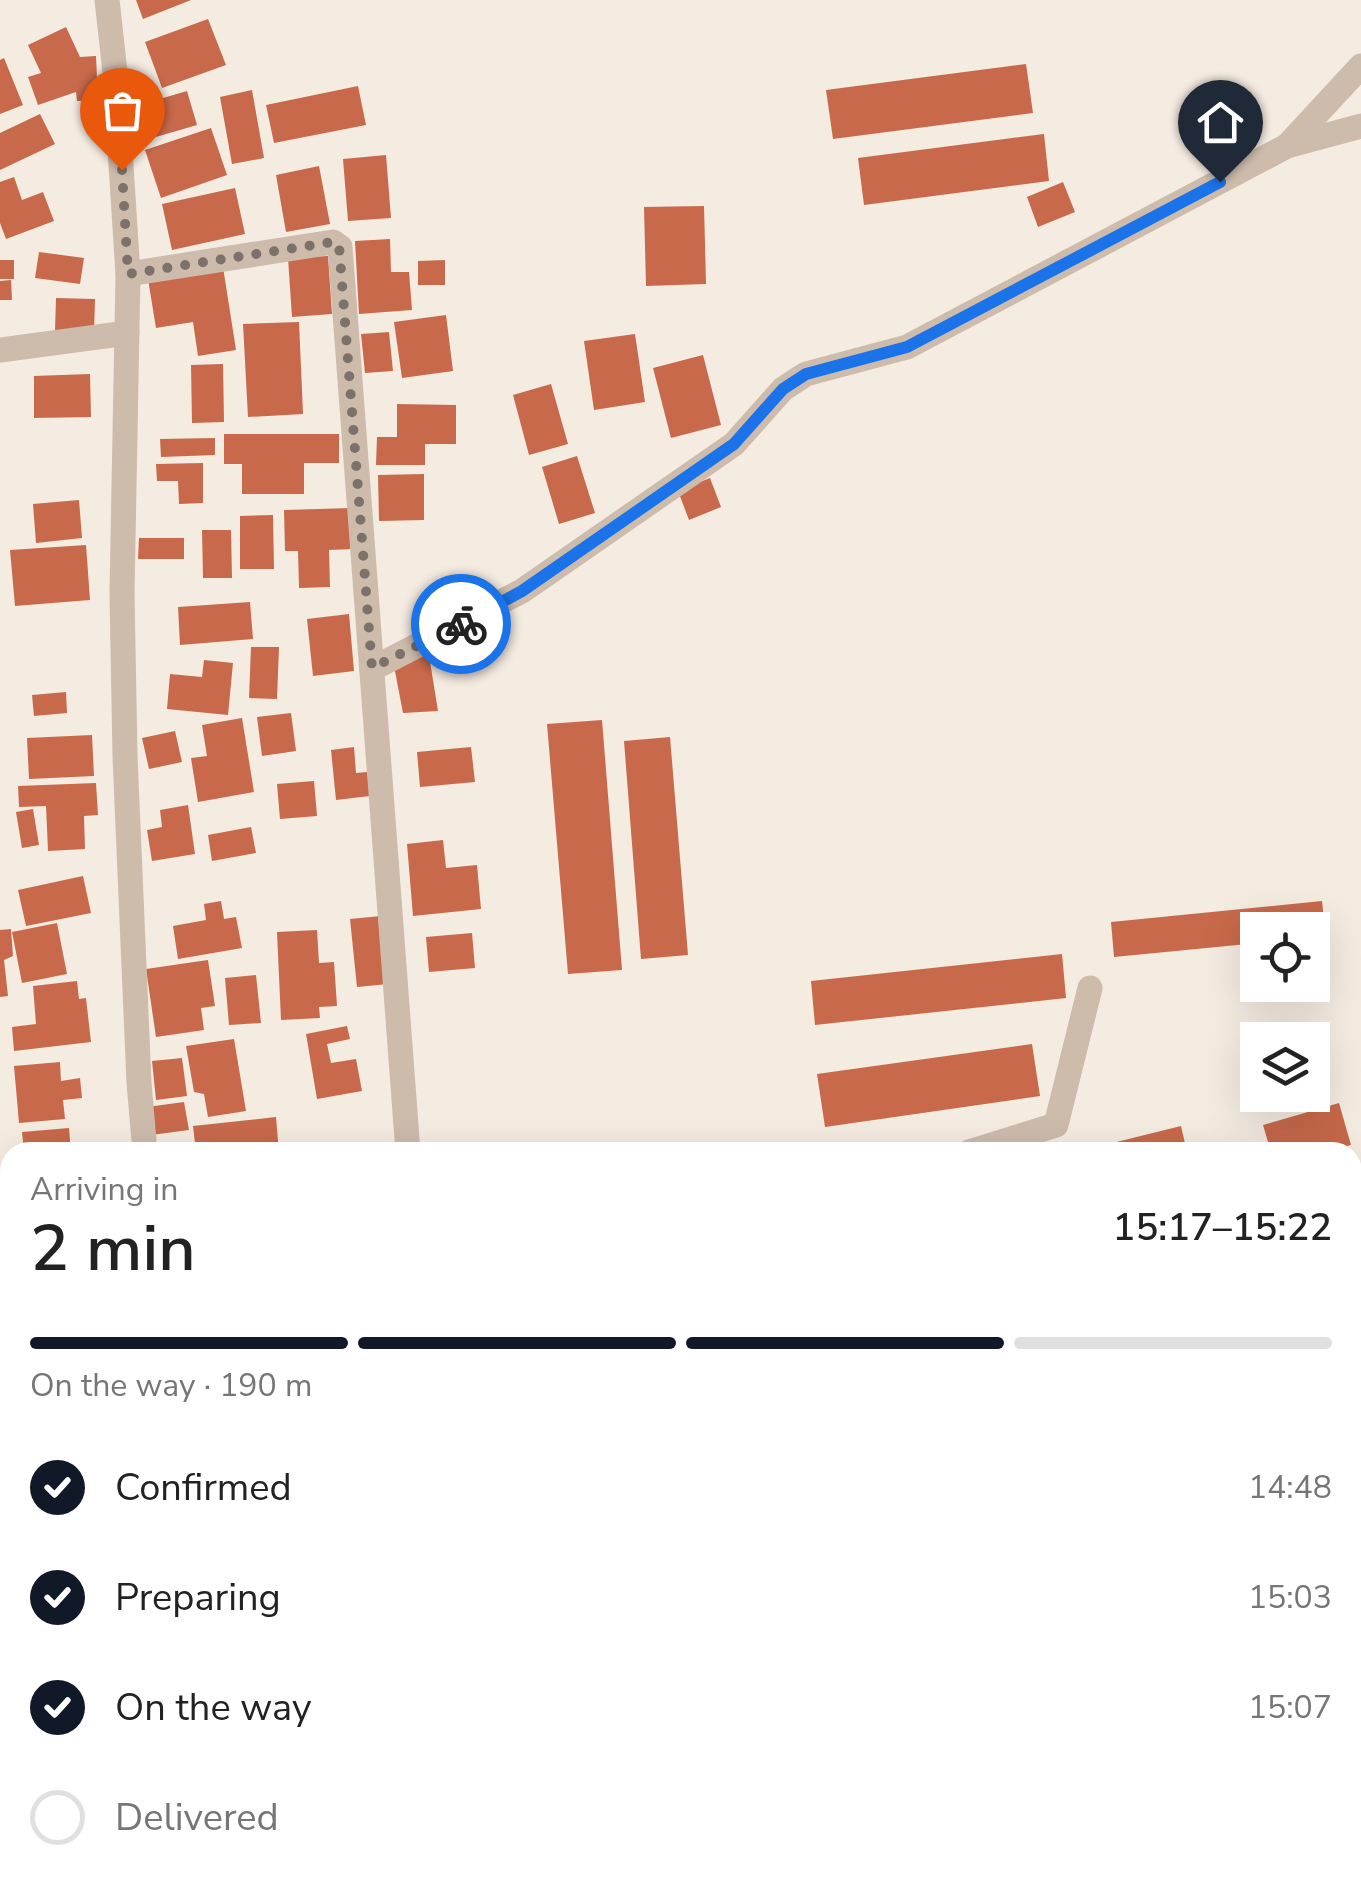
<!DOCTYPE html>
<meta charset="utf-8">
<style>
:root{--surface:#fff;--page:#f2f2f2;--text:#222;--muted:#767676;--line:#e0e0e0;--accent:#111827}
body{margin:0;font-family:"Nunito Sans",sans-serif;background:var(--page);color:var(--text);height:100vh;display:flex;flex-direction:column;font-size:38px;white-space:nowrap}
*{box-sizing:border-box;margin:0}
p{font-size:32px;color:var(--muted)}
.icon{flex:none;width:55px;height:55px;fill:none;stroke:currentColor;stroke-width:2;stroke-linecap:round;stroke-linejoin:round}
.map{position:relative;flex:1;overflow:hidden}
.panel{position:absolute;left:0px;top:1142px;width:1362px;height:752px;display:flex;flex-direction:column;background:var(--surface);border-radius:30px 30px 0 0;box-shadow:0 10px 40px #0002}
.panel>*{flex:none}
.controls{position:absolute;left:1240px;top:912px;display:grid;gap:20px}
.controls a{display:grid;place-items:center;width:90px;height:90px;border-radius:0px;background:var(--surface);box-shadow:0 10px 40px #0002;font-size:50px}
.pin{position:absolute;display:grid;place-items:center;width:85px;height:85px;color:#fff;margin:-102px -42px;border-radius:50% 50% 50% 0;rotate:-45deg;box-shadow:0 0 10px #0007}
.pin .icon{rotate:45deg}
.courier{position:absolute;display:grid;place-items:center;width:100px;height:100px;margin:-50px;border:8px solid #1a73e8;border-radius:50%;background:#fff;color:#222;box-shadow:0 2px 12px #0007}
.overview em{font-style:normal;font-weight:600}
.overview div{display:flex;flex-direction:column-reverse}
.overview{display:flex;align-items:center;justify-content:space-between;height:170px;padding:0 30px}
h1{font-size:65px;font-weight:600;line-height:75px}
.bar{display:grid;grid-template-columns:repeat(4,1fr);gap:15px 10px;align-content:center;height:120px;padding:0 30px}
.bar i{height:12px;border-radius:8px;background:var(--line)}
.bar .active{background:var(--accent)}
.bar p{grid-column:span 4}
ol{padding:0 30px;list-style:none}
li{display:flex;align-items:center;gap:30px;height:110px}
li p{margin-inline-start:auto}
li .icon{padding:10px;border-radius:50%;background:var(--accent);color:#fff;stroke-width:4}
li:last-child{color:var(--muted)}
li i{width:55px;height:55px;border:5px solid var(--line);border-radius:50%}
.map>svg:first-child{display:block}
.building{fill:#c8694b}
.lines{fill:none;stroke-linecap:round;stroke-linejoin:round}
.minor{stroke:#cdbbac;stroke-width:25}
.done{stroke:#7c716b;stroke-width:10;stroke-dasharray:0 18}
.route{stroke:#1a73e8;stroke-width:12}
</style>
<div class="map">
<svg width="1361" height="1894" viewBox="0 0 1361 1894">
<rect width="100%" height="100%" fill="#f4ebe1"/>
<g class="building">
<path d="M136 0H191L143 19Z"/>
<path d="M208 19 226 65 162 88 145 42Z"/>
<path d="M66 27 80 57 96 56 98 100 77 101 76 92 38 105 28 77 41 73 28 45Z"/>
<path d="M4 58 23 105 0 114V60Z"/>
<path d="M1026 64 1033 113 833 139 826 90Z"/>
<path d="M358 86 366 125 274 143 266 105Z"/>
<path d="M252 90 264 158 232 164 220 97Z"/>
<path d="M187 91 197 125 149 139 139 105Z"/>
<path d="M40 114 55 144 0 170V133Z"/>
<path d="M211 128 227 175 161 198 145 150Z"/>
<path d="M1044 134 1049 181 864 205 858 158Z"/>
<path d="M386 155 391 218 348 221 343 159Z"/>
<path d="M319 166 330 224 286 232 276 175Z"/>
<path d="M14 177 22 200 43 192 54 221 6 239 0 223V182Z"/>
<path d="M1063 182 1075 212 1038 227 1027 197Z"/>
<path d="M235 188 245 234 172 250 162 204Z"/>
<path d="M704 206 706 284 646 286 644 207Z"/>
<path d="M390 239 391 272H409L412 310 359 314 355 241Z"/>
<path d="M39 252 84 258 80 284 35 278Z"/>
<path d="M328 256 332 314 292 317 288 258Z"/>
<rect x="0" y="260" width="14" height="19"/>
<path d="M445 260V285H418V261Z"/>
<path d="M223 267 236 350 198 356 193 322 156 328 148 279Z"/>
<path d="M11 280 12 300H0V281Z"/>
<path d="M56 298 95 299 94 332 55 331Z"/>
<path d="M446 315 453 371 402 378 394 322Z"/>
<path d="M299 322 303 414 248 417 243 324Z"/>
<path d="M389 332 393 371 365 373 361 334Z"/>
<path d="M635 334 645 402 594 410 584 341Z"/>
<path d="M703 355 721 425 671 438 653 368Z"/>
<path d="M223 364 224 422 192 423 191 365Z"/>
<path d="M90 374 91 417 34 418V376Z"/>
<path d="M551 384 568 444 529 455 513 395Z"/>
<path d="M397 404 456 405V444H425V465H376L377 437H397Z"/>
<path d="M224 434H339V463H304V494H242V464H224Z"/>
<path d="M215 438V455L161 457 160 439Z"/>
<path d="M577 456 595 513 559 524 542 467Z"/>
<path d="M203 463V503L179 504 178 481H157L156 464Z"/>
<path d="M424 474V520L379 521 378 475Z"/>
<path d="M710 478 721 507 689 520 678 491Z"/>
<path d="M79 500 82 538 36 543 33 504Z"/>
<path d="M352 508 353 549 329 550 330 587 299 588 298 551H285L284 510Z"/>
<path d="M273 515 274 569H240V516Z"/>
<path d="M202 530H231L232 578H203Z"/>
<path d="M139 538H184V559H138Z"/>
<path d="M86 545 90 600 15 606 10 550Z"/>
<path d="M250 602 253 639 180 645 178 607Z"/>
<path d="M349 614 354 671 313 676 307 619Z"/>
<path d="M251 647H279L277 699 249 698Z"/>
<path d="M428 649 438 711 403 713 394 666Z"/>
<path d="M204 660 233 663 228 715 167 709 170 674 202 677Z"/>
<path d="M66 692 67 713 34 716 32 695Z"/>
<path d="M291 713 296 751 262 756 257 717Z"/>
<path d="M242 718 254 792 198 802 191 758 207 756 202 725Z"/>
<path d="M602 720 622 970 568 974 547 724Z"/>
<path d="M175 731 182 762 149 769 142 738Z"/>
<path d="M92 735 94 776 29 779 27 738Z"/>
<path d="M670 737 688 955 641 959 624 741Z"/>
<path d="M354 747 356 773 367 772 370 796 336 800 331 750Z"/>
<path d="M471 747 475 782 420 787 417 752Z"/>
<path d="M314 781 317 816 280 819 277 784Z"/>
<path d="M96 783 98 815 84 816 85 849 48 851 46 806 19 807 18 786Z"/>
<path d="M188 805 195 854 152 861 147 830 162 827 160 810Z"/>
<path d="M33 809 39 845 22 848 16 812Z"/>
<path d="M251 827 256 853 212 861 208 835Z"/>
<path d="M443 840 446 868 477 865 481 909 413 916 407 844Z"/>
<path d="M83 876 91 913 26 926 18 890Z"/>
<path d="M221 901 224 919 236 917 242 948 178 959 173 926 206 920 204 904Z"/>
<path d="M1322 901 1326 937 1312 938V930H1258V943L1114 957 1111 922Z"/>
<path d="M381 916 388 984 357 987 350 919Z"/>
<path d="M57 923 67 974 22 983 12 932Z"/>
<path d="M11 929 13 956 4 960 8 996 0 997V930Z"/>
<path d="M317 930 319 963 334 962 337 1006 319 1007 320 1018 281 1020 277 932Z"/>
<path d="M472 933 475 968 429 972 426 937Z"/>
<path d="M1062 954 1066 998 815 1025 811 981Z"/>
<path d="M208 960 215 1006 201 1008 204 1030 156 1037 146 969Z"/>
<path d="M256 975 261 1023 229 1025 225 978Z"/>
<path d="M77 981 79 999 86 998 91 1042 14 1051 12 1027 36 1024 33 986Z"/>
<path d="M347 1026 350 1039 327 1044 331 1063 356 1059 362 1091 317 1099 306 1034Z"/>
<path d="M234 1039 246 1111 208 1117 204 1094 194 1092 186 1046Z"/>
<path d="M1032 1044 1040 1096 825 1127 817 1074Z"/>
<path d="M182 1058 187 1096 156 1100 152 1061Z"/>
<path d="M60 1062 61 1081 80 1078 82 1098 63 1100 65 1119 19 1123 14 1066Z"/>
<path d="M184 1102 189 1130 151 1135 147 1107Z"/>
<path d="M1339 1103 1351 1145 1324 1152H1271L1263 1125Z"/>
<path d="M276 1117 279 1152H196L193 1126Z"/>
<path d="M1181 1126 1187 1152H1080V1151Z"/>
<path d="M69 1128 71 1152H24L22 1132Z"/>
<path d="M184 1143 186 1152H156L155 1147Z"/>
<rect x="2" y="1288" width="8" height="41"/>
<rect x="0" y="1360" width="10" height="57"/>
<path d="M0 1514H10V1547L0 1546Z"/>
<rect x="0" y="1559" width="10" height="33"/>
<rect x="0" y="1600" width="10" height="29"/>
<rect x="0" y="1637" width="10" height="46"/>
<path d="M0 1756 7 1758 10 1767V1801L0 1804Z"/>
</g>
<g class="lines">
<g class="minor">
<path d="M107 0 115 72 128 274 122 593 125 756 139 1083 145 1152"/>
<path d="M1287 146 1361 66"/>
<path d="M128 274 333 242 340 247 408 1152"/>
<path d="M0 350 127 333"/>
<path d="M372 669 522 591 734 444 783 389 806 374 907 347 1287 146 1361 126"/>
<path d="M969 1152 1056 1125 1090 988"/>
<path d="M0 1239 10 1238"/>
<path d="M0 1707H10"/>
<path d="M108 1885 111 1894"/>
</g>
</g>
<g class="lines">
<path class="done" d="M122 170 128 274 333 242 339 245 372 668 461 624"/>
<path class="route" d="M461 624 522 591 734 444 783 389 806 374 907 347 1220 182"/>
</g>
</svg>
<div class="controls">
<a><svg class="icon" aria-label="locate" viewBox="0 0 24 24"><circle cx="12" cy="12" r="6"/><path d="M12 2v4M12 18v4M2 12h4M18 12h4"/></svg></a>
<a><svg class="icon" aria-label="layers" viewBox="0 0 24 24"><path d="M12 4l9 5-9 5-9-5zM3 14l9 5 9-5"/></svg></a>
</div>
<div class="pin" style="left:122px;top:170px;background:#ea580c"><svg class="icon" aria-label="bag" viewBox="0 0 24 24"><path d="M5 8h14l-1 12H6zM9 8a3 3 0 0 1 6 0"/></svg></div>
<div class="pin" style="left:1220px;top:182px;background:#1f2937"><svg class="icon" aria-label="home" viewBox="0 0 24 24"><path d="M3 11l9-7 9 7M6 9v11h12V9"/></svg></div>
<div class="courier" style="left:461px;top:624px"><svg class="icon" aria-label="bike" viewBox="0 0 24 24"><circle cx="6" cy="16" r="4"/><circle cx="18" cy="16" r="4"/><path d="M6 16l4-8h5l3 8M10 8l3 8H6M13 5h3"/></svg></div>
<section class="panel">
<div class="overview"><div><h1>2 min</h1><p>Arriving in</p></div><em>15:17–15:22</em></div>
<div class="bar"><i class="active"></i><i class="active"></i><i class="active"></i><i></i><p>On the way · 190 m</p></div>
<ol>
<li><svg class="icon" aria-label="check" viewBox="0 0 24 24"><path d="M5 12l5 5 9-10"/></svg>Confirmed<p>14:48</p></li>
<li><svg class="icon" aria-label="check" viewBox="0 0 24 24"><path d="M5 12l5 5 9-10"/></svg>Preparing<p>15:03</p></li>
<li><svg class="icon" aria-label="check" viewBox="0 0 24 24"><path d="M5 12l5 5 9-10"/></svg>On the way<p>15:07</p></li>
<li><i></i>Delivered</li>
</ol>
</section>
</div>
